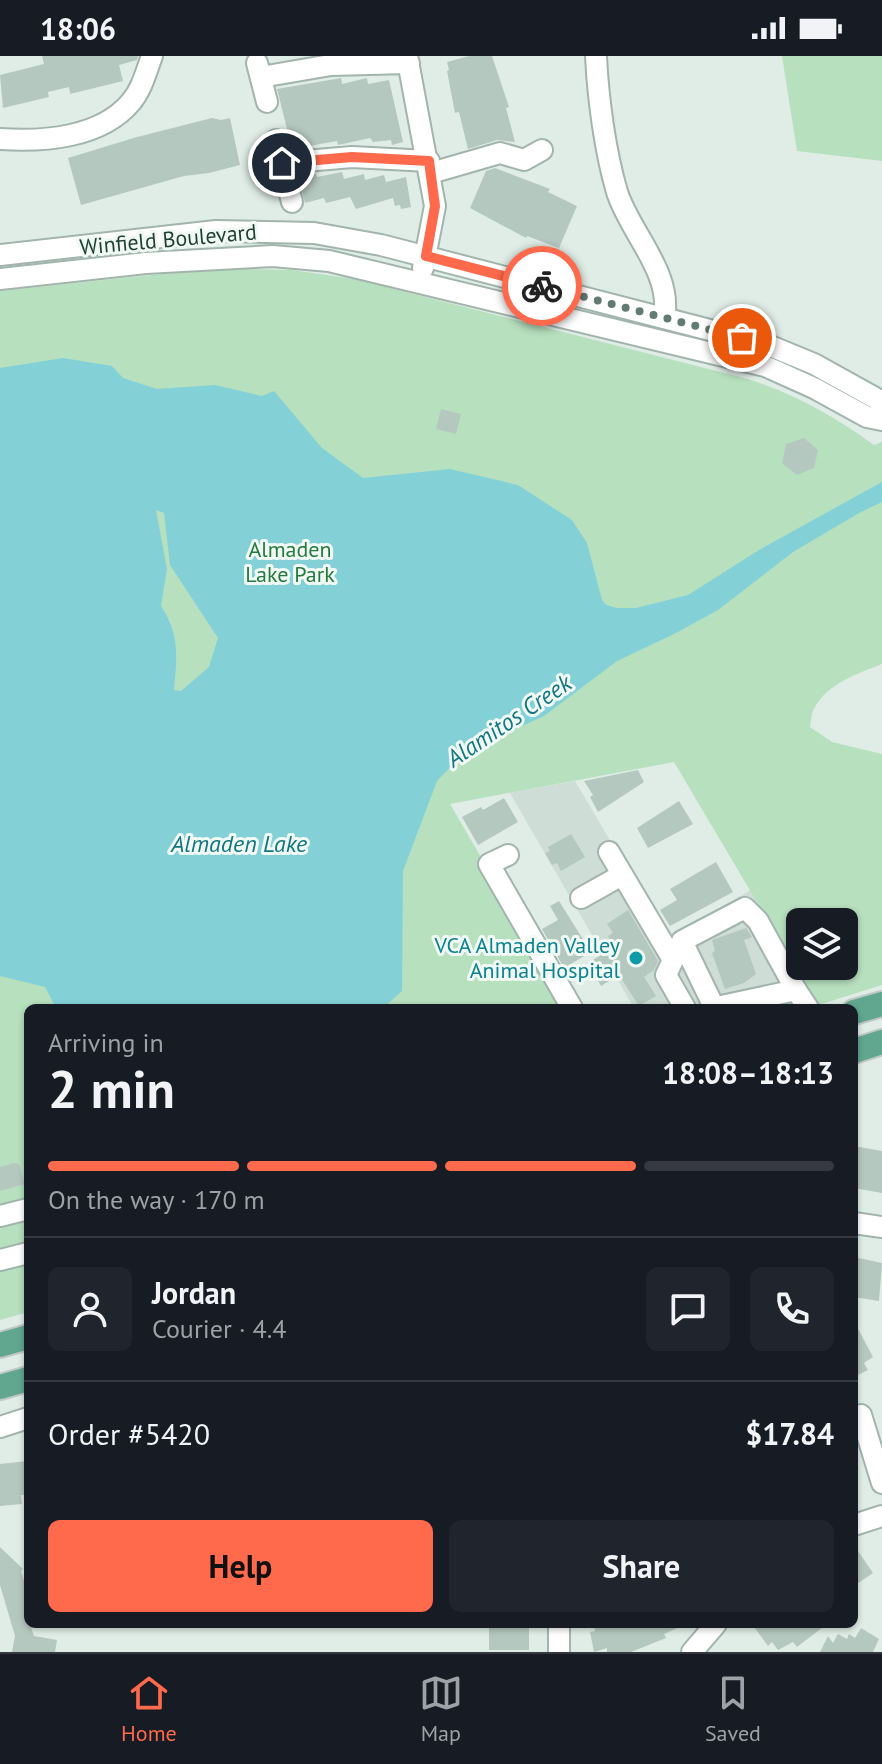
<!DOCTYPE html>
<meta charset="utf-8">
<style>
:root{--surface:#171b24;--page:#20242c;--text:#f1f3f6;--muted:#9ea1a6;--line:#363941;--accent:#ff6a4c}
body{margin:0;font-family:"PT Sans",sans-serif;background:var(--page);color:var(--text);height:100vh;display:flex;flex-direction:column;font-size:30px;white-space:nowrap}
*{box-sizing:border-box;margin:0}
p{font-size:26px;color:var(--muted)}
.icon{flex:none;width:44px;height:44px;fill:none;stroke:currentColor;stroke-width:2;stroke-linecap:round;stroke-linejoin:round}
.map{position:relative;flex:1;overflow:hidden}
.side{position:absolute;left:24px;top:948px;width:834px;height:624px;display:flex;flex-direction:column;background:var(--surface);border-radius:12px;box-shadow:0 2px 6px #0004}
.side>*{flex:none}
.buttons{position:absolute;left:786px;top:852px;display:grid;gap:16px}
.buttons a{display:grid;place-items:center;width:72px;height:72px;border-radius:12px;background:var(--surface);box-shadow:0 2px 6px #0004;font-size:40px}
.pin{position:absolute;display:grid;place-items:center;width:68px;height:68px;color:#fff;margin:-34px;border:4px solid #fff;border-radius:50%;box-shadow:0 2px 8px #0007}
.courier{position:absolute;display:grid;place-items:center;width:80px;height:80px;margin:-40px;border:6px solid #ff6a4c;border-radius:50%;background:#fff;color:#222;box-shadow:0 2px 10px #0007}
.head em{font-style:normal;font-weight:600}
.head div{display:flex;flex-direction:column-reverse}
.head{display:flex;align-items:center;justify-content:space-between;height:136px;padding:0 24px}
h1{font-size:52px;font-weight:600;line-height:60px}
.bar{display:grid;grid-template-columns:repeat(4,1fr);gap:12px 8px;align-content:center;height:96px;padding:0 24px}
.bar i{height:10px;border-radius:6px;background:var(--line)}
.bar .active{background:var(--accent)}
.bar p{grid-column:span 4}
.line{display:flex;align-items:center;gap:20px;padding:0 24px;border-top:2px solid var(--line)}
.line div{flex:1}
.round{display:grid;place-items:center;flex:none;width:84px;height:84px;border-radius:12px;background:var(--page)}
.button{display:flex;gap:16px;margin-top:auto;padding:16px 24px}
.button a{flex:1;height:92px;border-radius:12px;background:var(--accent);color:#111;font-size:32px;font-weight:600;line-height:92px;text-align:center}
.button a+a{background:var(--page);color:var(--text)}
.status{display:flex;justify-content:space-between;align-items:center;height:56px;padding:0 40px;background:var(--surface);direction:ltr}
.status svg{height:22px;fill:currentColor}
.tabs{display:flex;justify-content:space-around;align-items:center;height:112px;border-top:2px solid var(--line);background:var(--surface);font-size:22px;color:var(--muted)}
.tabs a{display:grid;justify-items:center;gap:4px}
.tabs .active{color:var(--accent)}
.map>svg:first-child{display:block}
.built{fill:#ceddd5}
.green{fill:#b7e0bf;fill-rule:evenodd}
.water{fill:#83d1d7;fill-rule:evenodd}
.building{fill:#b5c8bf}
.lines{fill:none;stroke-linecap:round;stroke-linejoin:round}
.minor-casing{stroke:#a2b5ad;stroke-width:24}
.major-casing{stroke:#c0c9c6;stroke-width:28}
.minor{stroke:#fff;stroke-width:20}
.major{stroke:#61a78f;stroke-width:24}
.done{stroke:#637c72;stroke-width:8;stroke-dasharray:0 14.4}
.route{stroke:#ff6a4c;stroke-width:10}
.culture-dot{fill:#0f9aa8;stroke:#f1f9f4;stroke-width:3}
.labels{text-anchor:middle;stroke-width:6;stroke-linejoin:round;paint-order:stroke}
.street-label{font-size:22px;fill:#1f3f34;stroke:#f1f9f4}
.park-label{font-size:22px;fill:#257a3f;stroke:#f1f9f4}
.culture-label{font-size:22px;fill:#0d838f;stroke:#f1f9f4;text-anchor:end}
.water-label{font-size:24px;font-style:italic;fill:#137781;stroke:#f1f9f4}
</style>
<div class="status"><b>18:06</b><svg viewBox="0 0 49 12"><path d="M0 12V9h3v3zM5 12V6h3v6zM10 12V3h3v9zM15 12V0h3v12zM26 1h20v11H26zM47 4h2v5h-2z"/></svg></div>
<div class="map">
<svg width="882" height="1596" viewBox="0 0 882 1596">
<rect width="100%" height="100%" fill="#e0ede6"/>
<path class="built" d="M575 725 667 881 751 834 818 949 801 952H634L510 737Z"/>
<g class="green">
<path d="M782 0H882V105L797 95Z"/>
<path d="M245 213 292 214 375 226 386 231 748 323C795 338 834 360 874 389L882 386V608C859 617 826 628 814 653 811 658 811 666 810 671L832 686 882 698V929L818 949 674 706 450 748 569 952H28V1256L0 1264V235L200 214ZM800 866H844V910H800Z"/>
</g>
<path class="water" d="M63 302 112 310 123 322 157 333 215 329 262 340 274 335 322 392 363 422 450 413 518 429 572 464 587 487 602 544 606 549 617 552H636L688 539 759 494 882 426V446L859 457 793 496 718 554 674 578 617 605 544 660 465 696 437 725 403 815 402 935 383 952H56L45 931 0 920V312ZM156 454 164 457 170 509 218 582 209 611 181 635 174 634C177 600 180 579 161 550L167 513Z"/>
<g class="building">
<path d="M42 0H138L137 4 119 9 123 25 70 38 69 31 48 36 49 41 3 52 0 19 44 8Z"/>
<path d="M469 0H492L509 51 506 52 515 86 497 84 468 93 459 56 455 57 447 15 449 14 447 6Z"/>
<path d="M341 22 342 28 367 22 368 28 389 24 403 86 392 89 391 84 373 86 370 82 338 89 337 85 298 92 297 88 291 89 277 33Z"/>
<path d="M212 62 221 64 230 62 240 109 209 117 184 120 81 149 68 102 137 81Z"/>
<path d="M495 112 550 133 548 136 577 150 559 192 527 180 526 182 470 152 486 115Z"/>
<path d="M342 116 344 123 364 118 365 124 384 119 386 126 406 121 411 151 401 153 400 149 395 150 393 142 356 153 350 141 326 147 324 142 305 147 300 127 306 126 305 120 316 118 317 121Z"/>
<path d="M441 353 461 358 456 378 436 373Z"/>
<path d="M804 382 818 394 814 412 797 419 782 407 786 388Z"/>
<path d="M638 714 644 726 598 756 590 741 593 739 584 725Z"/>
<path d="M504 742 518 766 478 789 462 761 481 751 483 754Z"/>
<path d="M679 745 693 768 648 792 637 772Z"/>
<path d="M571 778 585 801 561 815 557 807 552 809 545 797 550 795 548 791Z"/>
<path d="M716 806 733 836 670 870 660 854 677 844 670 833Z"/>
<path d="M559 845 591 896 564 912 542 873 558 864 550 850Z"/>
<path d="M628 854 658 905 654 914 644 921 656 940 639 950 619 919 601 930 588 907 614 891 608 880 613 877 607 868Z"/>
<path d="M746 872 752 881 744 884 756 918 744 927 725 933 712 897 715 895 712 884Z"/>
<path d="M854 1090 882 1095V1137L854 1132Z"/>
<path d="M14 1107 19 1108 25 1128 0 1135V1111Z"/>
<path d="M854 1201 882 1207 879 1245 854 1241Z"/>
<path d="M854 1265 873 1301 864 1307 868 1314 854 1321Z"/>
<path d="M28 1405V1430H25L26 1439H21L22 1448 0 1450V1408Z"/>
<path d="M854 1489 873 1517 854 1530Z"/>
<path d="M0 1491 23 1513 21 1515 26 1531H28V1568H30L34 1580 57 1584 55 1596H12L15 1580 0 1529Z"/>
<path d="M489 1568H525V1571H529V1594H489Z"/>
<path d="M594 1568H686L664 1578 666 1582 631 1596H607V1592L594 1596 590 1576 595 1575Z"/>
<path d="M752 1568H827L797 1591 793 1586 778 1594 772 1586 768 1590Z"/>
<path d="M861 1572 879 1583 873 1596H820L828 1580 833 1587 838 1578 847 1583 849 1578 855 1582Z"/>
</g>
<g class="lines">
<defs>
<g id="minor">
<path d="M407 0 435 150 423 212"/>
<path d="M596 0C598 42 605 95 617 136 630 177 673 217 664 262"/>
<path d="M257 7 267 46"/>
<path d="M261 21 331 9 409 7"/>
<path d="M0 83C43 86 101 82 131 46 142 33 146 16 152 0"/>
<path d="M276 84 292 146"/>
<path d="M282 107 352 101 429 105"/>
<path d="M431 117 500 97 524 104 542 94"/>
<path d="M0 199 216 175 314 177 381 189 768 289 814 308 877 343 882 350"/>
<path d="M0 223 146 207 273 200 329 205 765 310 814 332 867 361 882 364"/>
<path d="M609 796 673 904 666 919 685 952"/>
<path d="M508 799 489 808 572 952"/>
<path d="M581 842 622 819"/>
<path d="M714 951 682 885 745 852 758 865 796 934"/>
<path d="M712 952 796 934 808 952"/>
<path d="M0 1160 28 1153"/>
<path d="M854 1167 882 1171"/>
<path d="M0 1204 28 1197"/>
<path d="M861 1359 882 1427"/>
<path d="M0 1371 28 1362"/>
<path d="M854 1469 882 1460"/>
<path d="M559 1568V1596"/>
<path d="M692 1596 716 1568"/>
</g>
<g id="major">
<path d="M854 956 882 948"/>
<path d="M854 995 882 986"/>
<path d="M0 1289 28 1281"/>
<path d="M0 1331 28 1323"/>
</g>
</defs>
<use href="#minor" class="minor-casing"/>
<use href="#major" class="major-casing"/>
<use href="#minor" class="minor"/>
<use href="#major" class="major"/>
</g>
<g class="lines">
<path class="done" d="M542 230 742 282"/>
<path class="route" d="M282 107 352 101 429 105 435 150 426 200 542 230"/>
</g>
<circle class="culture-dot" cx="636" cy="902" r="8"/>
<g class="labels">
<g class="street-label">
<text transform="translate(168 183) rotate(-5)" y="8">Winfield Boulevard</text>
</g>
<g class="park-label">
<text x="290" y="501">Almaden<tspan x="290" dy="25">Lake Park</tspan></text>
</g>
<g class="culture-label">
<text x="620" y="897">VCA Almaden Valley<tspan x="620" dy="25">Animal Hospital</tspan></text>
</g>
<g class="water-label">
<text transform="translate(509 665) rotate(-34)" y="8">Alamitos Creek</text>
<text x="239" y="796">Almaden Lake</text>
</g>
</g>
</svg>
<div class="buttons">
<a><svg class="icon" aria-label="layers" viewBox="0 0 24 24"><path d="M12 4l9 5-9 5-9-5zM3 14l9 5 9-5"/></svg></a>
</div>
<div class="pin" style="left:742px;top:282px;background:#ea580c"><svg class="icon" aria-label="bag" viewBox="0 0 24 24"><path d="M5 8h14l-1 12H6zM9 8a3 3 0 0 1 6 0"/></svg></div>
<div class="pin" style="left:282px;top:107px;background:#1f2937"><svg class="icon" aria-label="home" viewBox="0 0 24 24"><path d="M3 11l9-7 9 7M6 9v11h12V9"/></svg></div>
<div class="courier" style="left:542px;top:230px"><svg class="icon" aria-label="bike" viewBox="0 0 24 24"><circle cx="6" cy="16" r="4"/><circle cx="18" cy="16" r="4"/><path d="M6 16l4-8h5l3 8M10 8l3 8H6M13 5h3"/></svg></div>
<section class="side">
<div class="head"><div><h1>2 min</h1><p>Arriving in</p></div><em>18:08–18:13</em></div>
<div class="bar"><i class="active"></i><i class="active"></i><i class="active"></i><i></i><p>On the way · 170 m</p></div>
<div class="line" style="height:144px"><a class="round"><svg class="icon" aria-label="person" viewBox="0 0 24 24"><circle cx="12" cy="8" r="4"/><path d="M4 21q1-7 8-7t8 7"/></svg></a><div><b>Jordan</b><p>Courier · 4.4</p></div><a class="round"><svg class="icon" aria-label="chat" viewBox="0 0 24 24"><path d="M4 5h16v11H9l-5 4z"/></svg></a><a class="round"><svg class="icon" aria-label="phone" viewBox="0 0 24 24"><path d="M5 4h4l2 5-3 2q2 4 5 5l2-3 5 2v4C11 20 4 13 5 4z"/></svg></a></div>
<div class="line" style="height:104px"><div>Order #5420</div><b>$17.84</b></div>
<div class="button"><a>Help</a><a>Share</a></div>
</section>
</div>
<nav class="tabs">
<a class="active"><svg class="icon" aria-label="home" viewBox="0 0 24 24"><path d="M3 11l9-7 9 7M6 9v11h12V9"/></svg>Home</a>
<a><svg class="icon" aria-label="map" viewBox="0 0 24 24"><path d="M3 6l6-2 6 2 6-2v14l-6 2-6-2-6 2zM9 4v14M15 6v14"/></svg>Map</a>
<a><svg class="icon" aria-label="saved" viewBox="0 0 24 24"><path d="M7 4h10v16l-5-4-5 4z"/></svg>Saved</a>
</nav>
